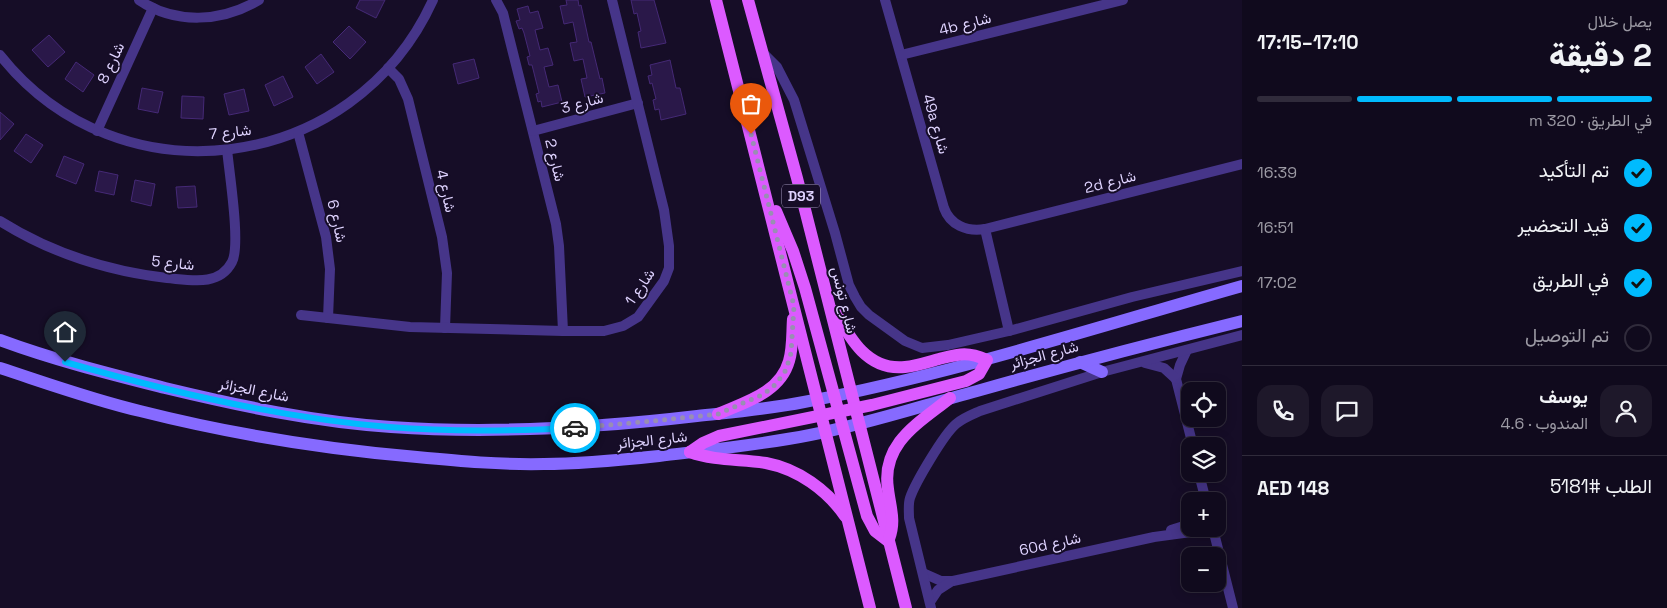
<!DOCTYPE html>
<html lang="ar">
<meta charset="utf-8">
<style>
:root{--surface:#100a1d;--page:#1e182a;--text:#f1f3f6;--muted:#9c9aa4;--line:#302b3b;--accent:#00bbfe}
body{margin:0;font-family:"Space Grotesk",Vazirmatn,sans-serif;background:var(--page);color:var(--text);direction:rtl;height:100vh;display:flex;flex-direction:column;font-size:19px;white-space:nowrap}
*{box-sizing:border-box;margin:0}
p{font-size:16px;color:var(--muted)}
.icon{flex:none;width:28px;height:28px;fill:none;stroke:currentColor;stroke-width:2;stroke-linecap:round;stroke-linejoin:round}
.map{position:relative;flex:1;overflow:hidden;direction:ltr}
.side{display:flex;flex-direction:column;background:var(--surface);width:425px}
.side>*{flex:none}
.buttons{position:absolute;left:1181px;top:382px;display:grid;gap:10px}
.buttons a{display:grid;place-items:center;width:45px;height:45px;border-radius:10px;background:var(--surface);box-shadow:0 2px 12px #0003,0 0 0 1px var(--line);font-size:25px}
.pin{position:absolute;display:grid;place-items:center;width:42px;height:42px;color:#fff;margin:-51px -21px;border-radius:50% 50% 50% 0;rotate:-45deg;box-shadow:0 0 5px #0007}
.pin .icon{rotate:45deg}
.courier{position:absolute;display:grid;place-items:center;width:50px;height:50px;margin:-25px;border:4px solid #00bbfe;border-radius:50%;background:#fff;color:#222;box-shadow:0 1px 6px #0007}
.head em{font-style:normal;font-weight:800}
.head div{display:flex;flex-direction:column-reverse}
.head{display:flex;align-items:center;justify-content:space-between;height:85px;padding:0 15px}
h1{font-size:32px;font-weight:800;line-height:38px}
.bar{display:grid;grid-template-columns:repeat(4,1fr);gap:8px 5px;align-content:center;height:60px;padding:0 15px}
.bar i{height:6px;border-radius:4px;background:var(--line)}
.bar .current{background:var(--accent)}
.bar p{grid-column:span 4}
.line{display:flex;align-items:center;gap:12px;padding:0 15px;border-top:1px solid var(--line)}
.line div{flex:1}
.round{display:grid;place-items:center;flex:none;width:52px;height:52px;border-radius:15px;background:var(--page)}
ol{padding:0 15px;list-style:none}
li{display:flex;align-items:center;gap:15px;height:55px}
li p{margin-inline-start:auto}
li .icon{padding:5px;border-radius:50%;background:var(--accent);color:#111;stroke-width:4}
li:last-child{color:var(--muted)}
li i{width:28px;height:28px;border:2px solid var(--line);border-radius:50%}
main{display:flex;flex:1;min-height:0}
.map>svg:first-child{display:block}
.building{fill:#2a1849;stroke:#452976}
.lines{fill:none;stroke-linecap:round;stroke-linejoin:round}
.minor{stroke:#463589;stroke-width:10}
.secondary{stroke:#866aff;stroke-width:12}
.primary{stroke:#dc5aff;stroke-width:12}
.done{stroke:#998eb3;stroke-width:5;stroke-dasharray:0 9}
.route{stroke:#00bbfe;stroke-width:6}
.labels{text-anchor:middle;stroke-width:4;stroke-linejoin:round;paint-order:stroke}
.shield{fill:#160d27;stroke:#a398be;stroke-width:1}
.shield-label{font-size:14px;font-weight:bold;fill:#dfd3ff}
.street-label{font-size:15px;fill:#dfd3ff;stroke:#160d27}
</style>
<main>
<section class="side">
<div class="head"><div><h1>2 دقيقة</h1><p>يصل خلال</p></div><em>17:10–17:15</em></div>
<div class="bar"><i class="current"></i><i class="current"></i><i class="current"></i><i></i><p>في الطريق · 320 m</p></div>
<ol>
<li><svg class="icon" aria-label="check" viewBox="0 0 24 24"><path d="M5 12l5 5 9-10"/></svg>تم التأكيد<p>16:39</p></li>
<li><svg class="icon" aria-label="check" viewBox="0 0 24 24"><path d="M5 12l5 5 9-10"/></svg>قيد التحضير<p>16:51</p></li>
<li><svg class="icon" aria-label="check" viewBox="0 0 24 24"><path d="M5 12l5 5 9-10"/></svg>في الطريق<p>17:02</p></li>
<li><i></i>تم التوصيل</li>
</ol>
<div class="line" style="height:90px"><a class="round"><svg class="icon" aria-label="person" viewBox="0 0 24 24"><circle cx="12" cy="8" r="4"/><path d="M4 21q1-7 8-7t8 7"/></svg></a><div><b>يوسف</b><p>المندوب · 4.6</p></div><a class="round"><svg class="icon" aria-label="chat" viewBox="0 0 24 24"><path d="M4 5h16v11H9l-5 4z"/></svg></a><a class="round"><svg class="icon" aria-label="phone" viewBox="0 0 24 24"><path d="M5 4h4l2 5-3 2q2 4 5 5l2-3 5 2v4C11 20 4 13 5 4z"/></svg></a></div>
<div class="line" style="height:65px"><div>الطلب #5181</div><b>AED 148</b></div>
</section>
<div class="map">
<svg width="1242" height="608" viewBox="0 0 1242 608">
<rect width="100%" height="100%" fill="#160d27"/>
<g class="building">
<path d="M360 0H385L376 18 356 8Z"/>
<path d="M566 0H578L579 6 581 5 589 42H591L600 79 602 78 605 93 585 97 581 79 587 78 583 59 574 61 570 43 577 42 573 22 564 24 560 6 567 5Z"/>
<path d="M631 0H654L666 43 641 48 638 32 641 31 637 13 634 14Z"/>
<path d="M528 6 530 13 538 11 543 28 535 30 540 50 548 48 553 65 544 67 549 87 558 85 562 102 542 107 541 101 538 102 536 94 539 93 532 65H529L527 57 530 56 524 33 522 28 519 29 516 21 520 20 517 9Z"/>
<path d="M349 26 366 42 350 59 333 42Z"/>
<path d="M49 35 65 52 48 67 32 50Z"/>
<path d="M321 54 334 72 317 84 305 67Z"/>
<path d="M474 59 479 78 458 84 453 64Z"/>
<path d="M670 60 676 88H680L686 114 661 120 659 109 655 110 653 100 656 99 652 83 650 84 648 76 652 75 650 65Z"/>
<path d="M76 62 94 75 83 92 65 79Z"/>
<path d="M283 76 293 97 274 106 265 85Z"/>
<path d="M142 88 163 92 158 113 138 109Z"/>
<path d="M244 89 249 111 229 115 224 94Z"/>
<path d="M182 96 204 97 203 119 181 118Z"/>
<path d="M0 112 14 124 0 140Z"/>
<path d="M26 134 43 145 31 163 14 151Z"/>
<path d="M64 156 84 164 76 184 56 176Z"/>
<path d="M99 171 118 175 114 195 95 191Z"/>
<path d="M135 180 155 184 151 206 131 201Z"/>
<path d="M195 186 197 207 178 208 176 187Z"/>
</g>
<g class="lines">
<g class="minor">
<path d="M139 0C176 25 222 22 259 0"/>
<path d="M496 0 503 13 556 224 559 246 563 331"/>
<path d="M885 0 944 208C950 225 967 232 985 229L1242 164"/>
<path d="M763 53 777 67 794 100 835 233 849 285 855 297 861 307 869 315 905 341 922 348 948 345 1009 331 1132 297 1242 271"/>
<path d="M0 55C119 205 354 174 433 0"/>
<path d="M901 55 1123 0"/>
<path d="M388 68 399 79 408 99 442 237 447 273 445 328"/>
<path d="M97 131 153 8"/>
<path d="M533 131 638 103"/>
<path d="M298 132 326 237 330 269 328 318"/>
<path d="M0 221C51 253 107 271 167 278 190 280 219 287 232 262 241 245 229 172 227 149"/>
<path d="M985 229 1009 331"/>
<path d="M301 315 410 327 563 331H604L623 326 638 317 664 281 669 268V246L664 210 612 0"/>
<path d="M1187 350 1180 365 1176 379 1193 446"/>
<path d="M1145 363 1164 368 1176 379"/>
<path d="M1199 474 1206 501"/>
<path d="M1213 529 1233 608"/>
<path d="M1171 530 1190 524"/>
<path d="M923 573 941 581H953L1154 537 1213 529"/>
<path d="M930 602 938 590 952 581"/>
<path d="M931 608 909 518C909 511 908 504 910 498 915 483 944 434 956 424 963 418 971 415 980 411L1102 372 1242 335"/>
</g>
<g class="secondary">
<path d="M0 340C54 360 110 374 165 388 240 406 315 422 391 427 493 434 595 428 697 416 733 412 769 409 804 402 953 374 1097 327 1242 286"/>
<path d="M1080 362 1102 372"/>
<path d="M0 368C46 383 93 400 140 411 231 434 324 449 417 457 459 461 502 465 544 464 582 464 621 460 659 456 709 450 760 445 810 435 867 424 921 406 977 391 1065 366 1153 343 1242 321"/>
</g>
<g class="primary">
<path d="M716 0 870 608"/>
<path d="M748 0 797 178 906 608"/>
<path d="M776 211 793 251 805 288 867 516 875 531 888 541"/>
<path d="M718 414C745 402 780 393 789 361 793 348 792 332 793 319"/>
<path d="M690 452 703 443 719 436 872 405 966 381 979 374 987 360C967 351 959 354 939 359 928 362 916 366 905 367 868 371 850 339 835 311"/>
<path d="M690 452C715 461 740 459 766 463 798 469 827 490 845 516"/>
<path d="M889 539C896 521 890 507 888 489 881 443 919 423 950 398"/>
</g>
</g>
<g class="lines">
<path class="done" d="M575 428 653 421 718 414 764 394 776 384 786 370 791 353 794 306 751 134"/>
<path class="route" d="M65 362C169 392 281 418 389 427 450 432 513 431 575 428"/>
</g>
<g class="labels">
<rect class="shield" x="782" y="184.5" width="38" height="23" rx="4"/>
<g class="shield-label">
<text x="801" y="201">D93</text>
</g>
<g class="street-label">
<text transform="translate(965 24) rotate(-14)" y="5">4b شارع</text>
<text transform="translate(111 63) rotate(-65)" y="5">شارع 8</text>
<text transform="translate(582 103) rotate(-15)" y="5">شارع 3</text>
<text transform="translate(936 124) rotate(74)" y="5">49a شارع</text>
<text transform="translate(230 132) rotate(-6)" y="5">شارع 7</text>
<text transform="translate(555 160) rotate(76)" y="5">شارع 2</text>
<text transform="translate(1110 182) rotate(-14)" y="5">2d شارع</text>
<text transform="translate(446 191) rotate(77)" y="5">شارع 4</text>
<text transform="translate(337 221) rotate(77)" y="5">شارع 6</text>
<text transform="translate(173 263) rotate(6)" y="5">شارع 5</text>
<text transform="translate(640 287) rotate(-56)" y="5">شارع 1</text>
<text transform="translate(844 300) rotate(76)" y="5">شارع تونس</text>
<text transform="translate(1044 355) rotate(-15)" y="5">شارع الجزائر</text>
<text transform="translate(254 390) rotate(11)" y="5">شارع الجزائر</text>
<text transform="translate(652 440) rotate(-6)" y="5">شارع الجزائر</text>
<text transform="translate(1050 544) rotate(-12)" y="5">60d شارع</text>
</g>
</g>
</svg>
<div class="buttons">
<a><svg class="icon" aria-label="locate" viewBox="0 0 24 24"><circle cx="12" cy="12" r="6"/><path d="M12 2v4M12 18v4M2 12h4M18 12h4"/></svg></a>
<a><svg class="icon" aria-label="layers" viewBox="0 0 24 24"><path d="M12 4l9 5-9 5-9-5zM3 14l9 5 9-5"/></svg></a>
<a>+</a>
<a>−</a>
</div>
<div class="pin" style="left:751px;top:134px;background:#ea580c"><svg class="icon" aria-label="bag" viewBox="0 0 24 24"><path d="M5 8h14l-1 12H6zM9 8a3 3 0 0 1 6 0"/></svg></div>
<div class="pin" style="left:65px;top:362px;background:#1f2937"><svg class="icon" aria-label="home" viewBox="0 0 24 24"><path d="M3 11l9-7 9 7M6 9v11h12V9"/></svg></div>
<div class="courier" style="left:575px;top:428px"><svg class="icon" aria-label="car" viewBox="0 0 24 24"><path d="M5 17H2v-5l4-1 3-4h7l3 4 3 1v5h-3M9 17h6M6 11h13"/><circle cx="7" cy="17" r="2"/><circle cx="17" cy="17" r="2"/></svg></div>
</div>
</main>
